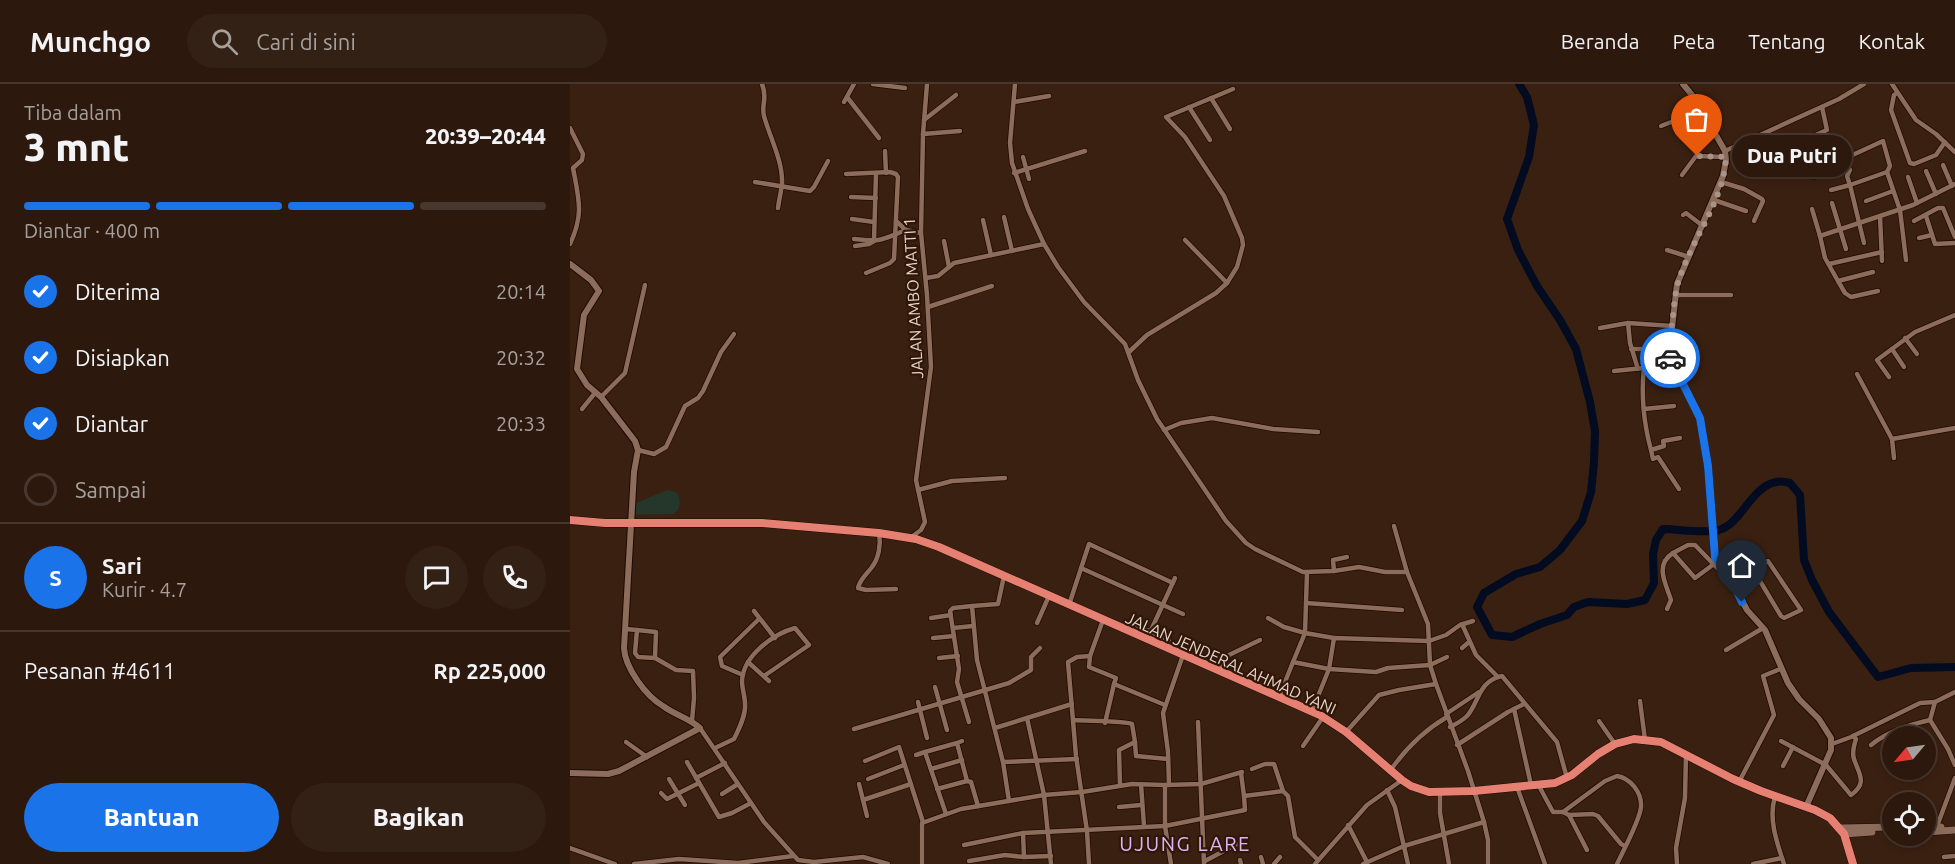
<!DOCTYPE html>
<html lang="id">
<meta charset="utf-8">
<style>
:root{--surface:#2c180d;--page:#342116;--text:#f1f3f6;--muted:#a6a09d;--line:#48372e;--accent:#1a73e8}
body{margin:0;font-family:Ubuntu,sans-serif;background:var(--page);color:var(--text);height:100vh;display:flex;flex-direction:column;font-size:22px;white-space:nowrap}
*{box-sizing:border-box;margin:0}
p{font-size:20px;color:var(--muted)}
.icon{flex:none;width:33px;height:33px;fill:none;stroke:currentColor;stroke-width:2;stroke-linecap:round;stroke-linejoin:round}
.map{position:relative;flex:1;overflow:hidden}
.panel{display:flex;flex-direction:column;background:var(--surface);width:570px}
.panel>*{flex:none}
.needle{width:39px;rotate:241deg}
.tools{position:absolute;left:1312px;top:642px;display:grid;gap:12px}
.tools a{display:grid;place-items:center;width:54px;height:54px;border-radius:50%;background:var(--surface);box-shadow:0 3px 9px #0003,0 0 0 2px var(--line);font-size:30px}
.pin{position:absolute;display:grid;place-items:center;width:51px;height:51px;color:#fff;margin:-62px -26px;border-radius:50% 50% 50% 0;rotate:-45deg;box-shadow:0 0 6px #0007}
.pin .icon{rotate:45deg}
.courier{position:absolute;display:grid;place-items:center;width:60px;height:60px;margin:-30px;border:4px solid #1a73e8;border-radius:50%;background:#fff;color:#222;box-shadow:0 2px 8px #0007}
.bubble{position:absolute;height:42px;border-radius:21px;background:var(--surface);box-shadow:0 3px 9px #0003,0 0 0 2px var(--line);font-size:20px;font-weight:800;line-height:42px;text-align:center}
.summary em{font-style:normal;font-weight:800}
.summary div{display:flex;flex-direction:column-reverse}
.summary{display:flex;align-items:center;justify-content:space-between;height:102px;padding:0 24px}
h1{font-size:39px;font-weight:800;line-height:45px}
.bar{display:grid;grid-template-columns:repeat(4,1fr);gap:9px 6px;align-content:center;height:72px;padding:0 24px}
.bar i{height:8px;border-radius:4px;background:var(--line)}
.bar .on{background:var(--accent)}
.bar p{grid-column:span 4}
.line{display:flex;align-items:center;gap:15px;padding:0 24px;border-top:2px solid var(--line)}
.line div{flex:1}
.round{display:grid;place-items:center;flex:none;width:63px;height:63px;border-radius:32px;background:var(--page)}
ol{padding:0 24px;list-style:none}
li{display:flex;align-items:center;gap:18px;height:66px}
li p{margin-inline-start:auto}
li .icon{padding:6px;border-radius:50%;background:var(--accent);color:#fff;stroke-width:4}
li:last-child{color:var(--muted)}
li i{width:33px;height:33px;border:3px solid var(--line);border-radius:50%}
.button{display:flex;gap:12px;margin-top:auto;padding:12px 24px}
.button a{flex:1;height:69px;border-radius:36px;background:var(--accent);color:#fff;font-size:24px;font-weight:800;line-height:69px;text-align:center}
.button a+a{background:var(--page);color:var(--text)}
header{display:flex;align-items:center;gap:36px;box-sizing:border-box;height:84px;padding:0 30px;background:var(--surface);border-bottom:2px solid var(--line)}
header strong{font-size:28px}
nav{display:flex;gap:33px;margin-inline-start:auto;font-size:21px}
.search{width:420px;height:54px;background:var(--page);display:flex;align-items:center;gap:15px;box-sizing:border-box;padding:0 21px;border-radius:33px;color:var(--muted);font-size:22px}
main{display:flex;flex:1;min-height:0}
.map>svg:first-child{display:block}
.green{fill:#25362b}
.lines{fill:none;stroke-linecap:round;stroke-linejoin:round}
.river{stroke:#030b20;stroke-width:8}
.minor-casing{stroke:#200900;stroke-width:6}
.tertiary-casing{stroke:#200900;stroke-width:8}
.secondary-casing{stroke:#200900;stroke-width:8}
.trunk-casing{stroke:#200900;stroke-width:9}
.minor{stroke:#8c6d5c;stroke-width:4.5}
.tertiary{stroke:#8c6d5c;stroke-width:6}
.secondary{stroke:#8c6d5c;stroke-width:7}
.trunk{stroke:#e68073;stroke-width:8}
.done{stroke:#a99489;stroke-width:6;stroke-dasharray:0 10.8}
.route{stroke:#1a73e8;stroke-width:8}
.labels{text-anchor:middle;stroke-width:4.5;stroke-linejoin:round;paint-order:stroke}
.street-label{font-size:16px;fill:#e5d3ca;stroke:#2f1607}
.quarter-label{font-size:20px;letter-spacing:1.5px;fill:#deb4f5;stroke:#2f1607}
</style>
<header>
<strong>Munchgo</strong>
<div class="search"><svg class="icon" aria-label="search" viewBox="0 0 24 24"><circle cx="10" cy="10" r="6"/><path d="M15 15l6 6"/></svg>Cari di sini</div>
<nav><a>Beranda</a><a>Peta</a><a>Tentang</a><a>Kontak</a></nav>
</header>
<main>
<section class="panel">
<div class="summary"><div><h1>3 mnt</h1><p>Tiba dalam</p></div><em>20:39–20:44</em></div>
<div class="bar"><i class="on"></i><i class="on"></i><i class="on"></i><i></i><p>Diantar · 400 m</p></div>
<ol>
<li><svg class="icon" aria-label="check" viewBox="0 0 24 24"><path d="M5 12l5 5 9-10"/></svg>Diterima<p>20:14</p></li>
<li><svg class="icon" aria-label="check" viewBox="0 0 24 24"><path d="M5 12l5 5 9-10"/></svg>Disiapkan<p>20:32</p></li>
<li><svg class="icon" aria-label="check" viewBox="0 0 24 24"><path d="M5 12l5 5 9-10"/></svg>Diantar<p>20:33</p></li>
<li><i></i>Sampai</li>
</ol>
<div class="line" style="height:108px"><b class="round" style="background:var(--accent);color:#fff">S</b><div><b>Sari</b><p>Kurir · 4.7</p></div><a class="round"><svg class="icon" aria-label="chat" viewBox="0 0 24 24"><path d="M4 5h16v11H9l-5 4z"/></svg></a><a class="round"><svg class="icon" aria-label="phone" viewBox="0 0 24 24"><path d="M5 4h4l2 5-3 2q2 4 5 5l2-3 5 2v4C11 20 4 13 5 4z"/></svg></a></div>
<div class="line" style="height:78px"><div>Pesanan #4611</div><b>Rp 225,000</b></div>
<div class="button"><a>Bantuan</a><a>Bagikan</a></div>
</section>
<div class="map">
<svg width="1385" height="780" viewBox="0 0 1385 780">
<rect width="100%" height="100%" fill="#3a2011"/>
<path class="green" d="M97 406 106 408C112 416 111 425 103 430L65 431 66 419Z"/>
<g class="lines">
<path class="river" d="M949 0 957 13 964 41 959 73 937 135 948 166 967 202 990 236 1006 265 1020 318 1025 347 1024 378 1021 408 1012 437 990 466 970 483 946 490 914 509 907 523 922 551 942 553 970 540 997 531 1004 523 1018 518 1057 520 1075 516 1084 499 1083 470 1086 456 1093 445C1110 445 1132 450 1149 446 1171 440 1181 403 1206 398 1210 397 1216 398 1220 399L1230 411 1234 476 1242 496 1259 528 1308 593 1341 584 1385 583"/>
<defs>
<g id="minor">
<path d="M192 0C198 14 191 20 194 32 200 54 213 77 212 100 211 108 209 116 208 124"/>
<path d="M303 0 335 4"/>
<path d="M445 0 440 59 442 79 458 125 474 160 488 183 514 218 555 260 568 296 587 335 656 437 676 459 685 465 733 488 764 487 789 483 815 488H837L858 540 860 581 866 600 898 687 914 738 918 756V780"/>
<path d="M1322 0 1346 36 1366 50 1385 68"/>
<path d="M1327 9 1324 11 1321 26 1340 79 1344 80 1366 71 1375 58"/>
<path d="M277 13 309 54"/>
<path d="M641 14 660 45"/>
<path d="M274 18 284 0"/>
<path d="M444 18 479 12"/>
<path d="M619 23 640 56"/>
<path d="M354 36 386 11"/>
<path d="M1091 42 1132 26"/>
<path d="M0 44 13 70 12 76 3 84C9 116 14 130 0 160"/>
<path d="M353 50 390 47"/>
<path d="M1225 60 1257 46 1252 23"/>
<path d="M315 67 316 89"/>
<path d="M1155 67 1269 15 1294 0"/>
<path d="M453 73 459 95"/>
<path d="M1373 81 1382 102"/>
<path d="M1356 87 1366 110"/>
<path d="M444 89 515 67"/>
<path d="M276 90 320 88 326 90 328 93 324 175 320 179 296 189"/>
<path d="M1112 91 1126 72 1156 73"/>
<path d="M1244 93 1275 76"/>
<path d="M1338 93 1347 119"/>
<path d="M185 98 240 107 244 103 258 77"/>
<path d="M1151 98 1174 105 1192 115 1193 117 1184 137"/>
<path d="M1261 106 1280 101 1277 92 1280 86 1275 78 1276 74 1313 57 1320 82 1317 88 1330 126 1336 176"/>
<path d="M281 113 306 114"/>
<path d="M1144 116 1176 127"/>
<path d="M1296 117 1323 107"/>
<path d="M1262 119 1276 165"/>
<path d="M1242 125 1250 152"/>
<path d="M1113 131 1116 129 1133 142"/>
<path d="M1310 132 1312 177"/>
<path d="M1356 132 1365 160 1385 159"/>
<path d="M434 133 442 167"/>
<path d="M282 135 304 138"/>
<path d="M413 136 421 171"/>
<path d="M326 137 336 146 351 149"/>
<path d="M1344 137 1368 124H1373L1385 153"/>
<path d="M1349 154 1362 151"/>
<path d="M284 155C313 158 311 156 336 146"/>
<path d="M615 156 657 199"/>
<path d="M304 157 306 89"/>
<path d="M374 157 379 183"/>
<path d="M1294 159 1280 101 1317 88"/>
<path d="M285 162 299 160 304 157"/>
<path d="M1097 166 1119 173"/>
<path d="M1259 180 1312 168"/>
<path d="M1303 188 1268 197 1255 174 1250 152 1343 121 1385 100"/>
<path d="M356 194 368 192 384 179 474 160"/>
<path d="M1268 197 1275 209 1281 213 1308 207"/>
<path d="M1105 211H1161"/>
<path d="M358 223 422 202"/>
<path d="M1058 239 1060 259 1068 285"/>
<path d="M1030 244 1058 239 1102 242"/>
<path d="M1335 254 1347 270"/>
<path d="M1061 265H1099"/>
<path d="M1322 265 1334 283"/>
<path d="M559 268 577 251 646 209 657 199 667 183 673 161 672 154 654 112 615 53 596 33 663 5"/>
<path d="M1074 284C1071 311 1074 340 1081 366L1094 362 1093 357 1110 354"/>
<path d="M1044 287 1103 281"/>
<path d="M1287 290 1322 355 1324 374"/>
<path d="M1319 293 1307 276 1345 248 1385 231"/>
<path d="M31 313 55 289 75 201"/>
<path d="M12 325 25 309"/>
<path d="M1074 325 1104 322"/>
<path d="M594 346 611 339 642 334 703 345 748 348"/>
<path d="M1322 355 1385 344"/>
<path d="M68 366 84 370 96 363 115 322 128 314 133 307 151 268 164 250"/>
<path d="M1081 366 1083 375 1088 373 1109 405"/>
<path d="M348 406 382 397 435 394"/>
<path d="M824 442 837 488"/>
<path d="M309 449C311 460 309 474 302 483 297 490 290 495 288 504L296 506 326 505"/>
<path d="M340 454 351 446 355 438 346 396 361 283 357 211 351 149 353 50 357 0"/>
<path d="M1144 480 1125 494 1103 469 1118 461H1125L1154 491"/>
<path d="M1172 482 1179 491"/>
<path d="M511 484 613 530"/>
<path d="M764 487 763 476 777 473"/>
<path d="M1165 503 1188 483 1198 477 1231 526 1214 534 1211 532 1184 487"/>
<path d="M736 519 832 526"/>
<path d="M499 521 519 460 603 499"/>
<path d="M1097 525 1101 516C1096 500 1084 481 1103 469"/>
<path d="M184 527 205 554"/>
<path d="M361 534 381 531"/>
<path d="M698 534 714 543 735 549 737 489"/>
<path d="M533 536 520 572 519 583 546 594 544 600 595 621"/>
<path d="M467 539 479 512"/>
<path d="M892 540 906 571 928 593"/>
<path d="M566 541 599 556"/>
<path d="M383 544 403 542"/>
<path d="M55 545 67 546 65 569 68 573 85 574 106 586 123 587 124 614 122 637"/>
<path d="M67 546 86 548 85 574"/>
<path d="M363 554 384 552"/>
<path d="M764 554 735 549 723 578 759 585 806 588 818 584 860 581 877 573"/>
<path d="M577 555 605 494"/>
<path d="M892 564 899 558"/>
<path d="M1156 566 1193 544"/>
<path d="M369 574 388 572"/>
<path d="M178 578 199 597"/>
<path d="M649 587 659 571 690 556"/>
<path d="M173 591 152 582 150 573 189 535"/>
<path d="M365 603 377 646"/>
<path d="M1385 608 1365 618 1360 636 1378 665 1385 681"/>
<path d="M709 613 723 578"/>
<path d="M1070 617 1075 656"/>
<path d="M348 618 357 654"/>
<path d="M944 625 961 701"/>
<path d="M742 627 759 585 764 554 859 557 876 551 890 541 903 537"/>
<path d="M876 630 909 608"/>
<path d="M457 634 502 620"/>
<path d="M504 636C515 637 557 637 562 640L565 658 549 666 550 701"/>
<path d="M1029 637 1045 660"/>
<path d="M399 638 387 598 389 585 380 527 383 524 402 522"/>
<path d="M628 638 634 780"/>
<path d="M535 639 544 600"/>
<path d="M880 643C886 640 893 636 897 632 909 619 908 597 932 592L987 658 997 694"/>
<path d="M130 644 194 738 228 776 244 778 293 773 318 780"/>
<path d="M425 644 457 634 474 711 481 780"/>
<path d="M284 645 439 599 461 586V573L470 564"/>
<path d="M776 648 809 611 829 606 866 600"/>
<path d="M392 657 387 659 397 697 401 698 408 722"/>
<path d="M1211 657 1256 681 1281 711C1298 699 1289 690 1284 675 1282 669 1284 661 1286 655L1283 652"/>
<path d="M56 658 77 673"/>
<path d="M565 658 566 672 598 675"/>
<path d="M1262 660 1281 653 1350 619 1365 618"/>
<path d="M887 661 938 628 954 620"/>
<path d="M1301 661C1318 647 1339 641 1360 636"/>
<path d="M733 662 753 633"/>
<path d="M145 664 164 655C169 645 176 631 175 620 175 612 172 605 172 597 173 572 203 550 225 544L239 561 194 592"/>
<path d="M346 671 355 668"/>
<path d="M295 677 329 663 353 738"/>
<path d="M117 678 149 733 162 729 181 719"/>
<path d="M433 678 407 576 402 522 428 520 434 492"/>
<path d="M1213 682 1223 663"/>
<path d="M361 685 392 676"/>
<path d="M682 685 695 680H704L713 707 718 712 725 753 748 776"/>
<path d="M820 687C836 664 853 647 877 633"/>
<path d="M671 689 674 712"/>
<path d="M126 694 155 679"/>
<path d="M99 695 115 721"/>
<path d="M298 695 334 681"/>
<path d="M1169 698 1204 631 1193 592 1210 585"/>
<path d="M289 700 297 732"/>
<path d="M571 700 574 742"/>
<path d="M599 701 598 668 593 629 613 571"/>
<path d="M969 702 983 728H993L999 731 1023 730 1028 732 1051 760 1055 762"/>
<path d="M947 703 975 780"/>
<path d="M367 705 397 697"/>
<path d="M817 706 825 723 838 780"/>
<path d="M870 708V729L879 780"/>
<path d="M91 709 97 715 129 699"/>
<path d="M152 710 168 700"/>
<path d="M1205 713C1198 734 1207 759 1214 780"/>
<path d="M293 716 341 700"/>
<path d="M439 717 433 678 507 675"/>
<path d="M549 723 571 721"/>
<path d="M993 728 1035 697 1047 692C1060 694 1072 708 1071 723 1070 736 1053 767 1047 780"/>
<path d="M376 730 355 668 387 659"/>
<path d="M999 731 1017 766"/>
<path d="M778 741 797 778"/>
<path d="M1366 745 1385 694"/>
<path d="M394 761 453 749 595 742 675 726 674 712 713 707"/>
<path d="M0 764 45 780"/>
<path d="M454 773 481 772"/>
<path d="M691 773 693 780"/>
<path d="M1374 773 1385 772"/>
<path d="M670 776 671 780"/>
<path d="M399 777 435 771 454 773 453 749"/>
<path d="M635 777 667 760"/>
<path d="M64 780 109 775 168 779 223 772"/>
<path d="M352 780V739L391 725 474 711 512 708 562 700 595 701"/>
<path d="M519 780 517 747 506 672 498 578 507 573 520 572"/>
<path d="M601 780 595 742V701L631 700 672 688"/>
<path d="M704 780 710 773"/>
<path d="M745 780 797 721 832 696"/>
<path d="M793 780 834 762 914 738"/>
<path d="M1107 780 1106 764 1115 714 1116 670"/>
<path d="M1183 780 1212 774"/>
</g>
<g id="tertiary">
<path d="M1113 0 1126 16 1155 67 1156 76 1153 92 1107 200 1099 271 1130 334 1138 382 1145 473 1165 503 1177 526 1195 546 1218 599 1229 615 1249 635 1261 654V666L1236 723"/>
<path d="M0 180 21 196 29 207 14 231 7 285 17 301 31 313 65 357 68 366 64 388 54 564C55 584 76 612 93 622 105 631 119 634 130 644L49 687 38 690 0 689"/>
</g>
<g id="secondary">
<path d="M1356 743H1371"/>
<path d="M1270 744 1323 743"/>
<path d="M1356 748 1385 746"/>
<path d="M1274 750 1302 748"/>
</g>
<path id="trunk" d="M0 436 35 439H192L309 449 346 455 369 463 750 631 776 648 832 696 841 702 859 708 904 707 985 699 1002 691 1028 670 1045 660 1064 655 1091 658 1163 695 1191 707 1245 726 1260 734 1274 750 1283 780"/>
</defs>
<use href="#minor" class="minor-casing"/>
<use href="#tertiary" class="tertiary-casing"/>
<use href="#secondary" class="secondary-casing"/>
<use href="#trunk" class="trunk-casing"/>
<use href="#minor" class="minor"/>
<use href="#tertiary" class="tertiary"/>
<use href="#secondary" class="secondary"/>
<use href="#trunk" class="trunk"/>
</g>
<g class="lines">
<path class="done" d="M1100 274C1098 262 1101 252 1102 241 1104 227 1104 213 1108 199 1120 157 1154 118 1156 73L1127 72"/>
<path class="route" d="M1100 274 1130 334 1138 382 1145 473 1165 503 1172 518"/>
</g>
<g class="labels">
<g class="street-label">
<text transform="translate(343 214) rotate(-93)" y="6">JALAN AMBO MATTI 1</text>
<text transform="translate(661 579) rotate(24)" y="6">JALAN JENDERAL AHMAD YANI</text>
</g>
<g class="quarter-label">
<text x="615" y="767">UJUNG LARE</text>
</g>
</g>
</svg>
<div class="tools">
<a><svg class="needle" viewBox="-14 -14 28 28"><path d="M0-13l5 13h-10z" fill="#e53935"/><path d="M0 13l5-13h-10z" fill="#a6a09d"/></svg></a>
<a><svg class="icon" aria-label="locate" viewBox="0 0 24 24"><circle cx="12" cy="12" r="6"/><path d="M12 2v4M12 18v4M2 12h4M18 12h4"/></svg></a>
</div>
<div class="pin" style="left:1127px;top:72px;background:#ea580c"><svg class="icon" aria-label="bag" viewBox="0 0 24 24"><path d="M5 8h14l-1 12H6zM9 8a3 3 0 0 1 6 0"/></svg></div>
<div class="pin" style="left:1172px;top:518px;background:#1f2937"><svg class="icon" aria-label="home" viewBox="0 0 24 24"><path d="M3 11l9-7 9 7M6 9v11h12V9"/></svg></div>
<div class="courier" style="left:1100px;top:274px"><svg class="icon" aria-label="car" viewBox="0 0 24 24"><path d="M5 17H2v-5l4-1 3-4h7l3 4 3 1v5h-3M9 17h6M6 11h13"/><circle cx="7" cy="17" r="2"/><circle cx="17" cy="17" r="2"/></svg></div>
<div class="bubble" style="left:1162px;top:51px;width:120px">Dua Putri</div>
</div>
</main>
